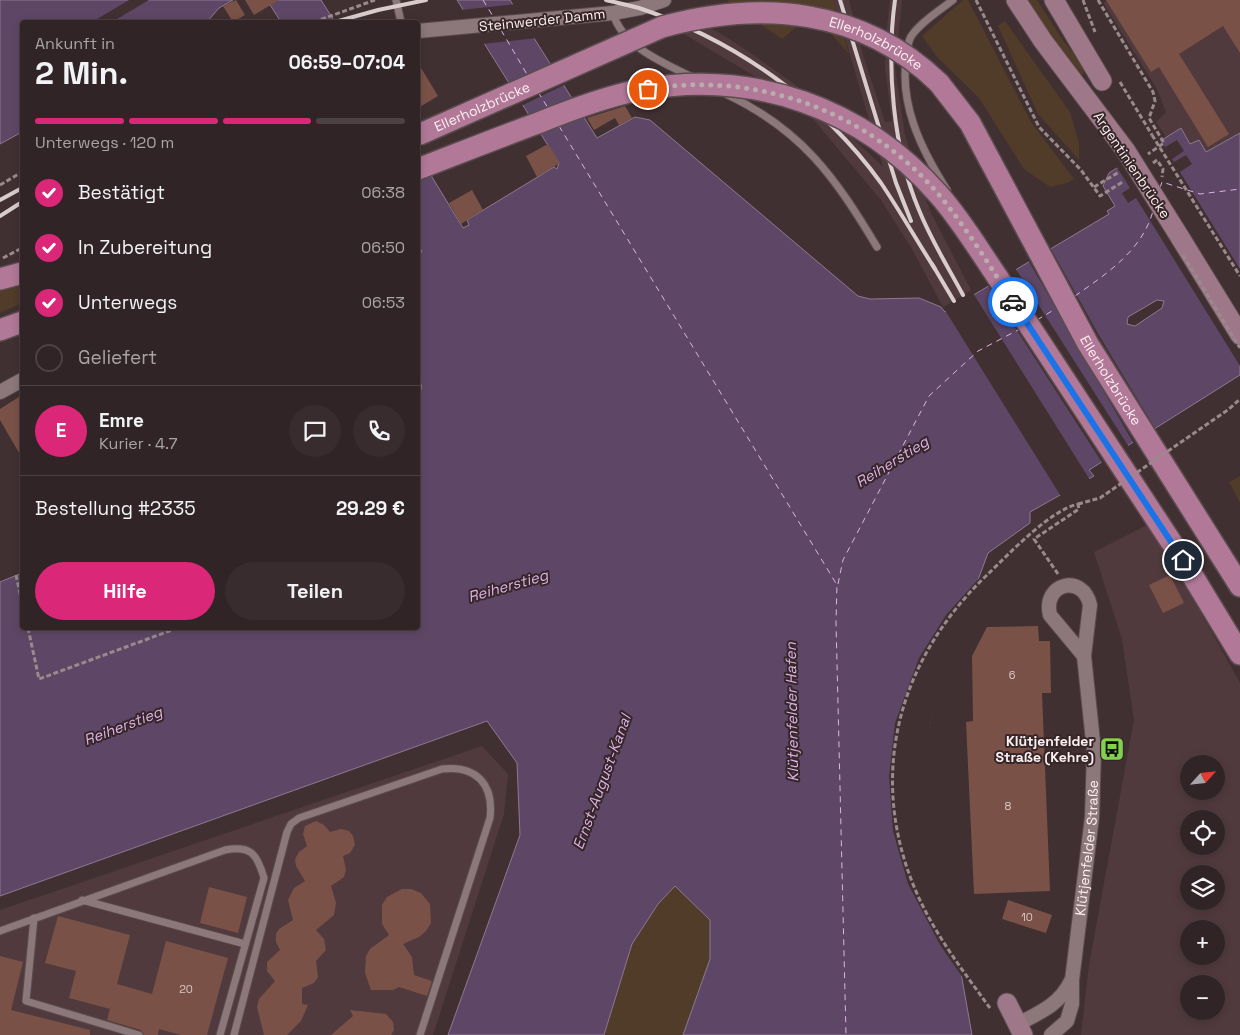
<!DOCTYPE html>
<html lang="de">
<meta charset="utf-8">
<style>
:root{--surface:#312426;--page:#392c2e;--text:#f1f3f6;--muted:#a8a4a7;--line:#4c4143;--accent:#db2777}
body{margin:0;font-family:"Space Grotesk",sans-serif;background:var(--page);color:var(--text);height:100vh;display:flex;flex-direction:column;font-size:19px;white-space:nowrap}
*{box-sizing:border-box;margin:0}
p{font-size:16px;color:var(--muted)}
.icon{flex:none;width:28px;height:28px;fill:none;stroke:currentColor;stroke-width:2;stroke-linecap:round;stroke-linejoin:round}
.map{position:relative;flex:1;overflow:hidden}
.side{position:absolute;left:20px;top:20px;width:400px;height:610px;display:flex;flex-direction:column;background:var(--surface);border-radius:5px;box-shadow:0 2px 8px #0003,0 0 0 1px var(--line)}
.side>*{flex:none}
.needle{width:32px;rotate:63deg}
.tools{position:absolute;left:1180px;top:755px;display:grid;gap:10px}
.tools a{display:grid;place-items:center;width:45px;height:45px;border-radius:50%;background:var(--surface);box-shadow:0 2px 8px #0003,0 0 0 1px var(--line);font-size:25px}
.pin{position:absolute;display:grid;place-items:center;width:42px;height:42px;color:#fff;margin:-21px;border:2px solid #fff;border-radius:50%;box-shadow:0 1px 5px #0007}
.courier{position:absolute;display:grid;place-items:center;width:50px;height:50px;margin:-25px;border:4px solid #1a73e8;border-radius:50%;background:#fff;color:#222;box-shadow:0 1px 6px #0007}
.overview em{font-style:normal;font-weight:800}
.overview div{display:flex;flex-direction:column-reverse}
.overview{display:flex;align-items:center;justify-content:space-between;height:85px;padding:0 15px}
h1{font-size:32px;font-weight:800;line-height:38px}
.bar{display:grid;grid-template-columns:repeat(4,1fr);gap:8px 5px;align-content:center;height:60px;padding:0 15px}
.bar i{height:6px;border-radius:4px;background:var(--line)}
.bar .current{background:var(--accent)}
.bar p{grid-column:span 4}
.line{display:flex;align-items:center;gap:12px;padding:0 15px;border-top:1px solid var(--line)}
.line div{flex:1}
.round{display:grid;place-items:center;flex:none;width:52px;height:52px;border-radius:26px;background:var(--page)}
ol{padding:0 15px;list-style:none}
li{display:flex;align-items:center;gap:15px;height:55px}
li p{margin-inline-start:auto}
li .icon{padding:5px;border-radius:50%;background:var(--accent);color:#fff;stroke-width:4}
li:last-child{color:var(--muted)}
li i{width:28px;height:28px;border:2px solid var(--line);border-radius:50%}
.action{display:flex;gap:10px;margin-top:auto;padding:10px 15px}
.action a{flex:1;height:58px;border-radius:30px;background:var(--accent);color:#fff;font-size:20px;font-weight:800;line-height:58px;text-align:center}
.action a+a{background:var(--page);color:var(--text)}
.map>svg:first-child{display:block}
.built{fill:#513a3d;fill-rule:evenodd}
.green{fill:#513b29}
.water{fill:#5e4766;stroke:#8d7990;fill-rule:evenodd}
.pier{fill:#413032}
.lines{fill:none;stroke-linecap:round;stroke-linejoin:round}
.ferry{stroke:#dcb2e9;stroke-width:1;stroke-dasharray:6 5;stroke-linecap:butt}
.building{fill:#7a5147}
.lane-casing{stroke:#5a4c4e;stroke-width:9}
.street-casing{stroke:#5a4c4e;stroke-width:16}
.secondary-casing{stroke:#5a4c4e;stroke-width:21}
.primary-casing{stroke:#5a4c4e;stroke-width:24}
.path{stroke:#998a8c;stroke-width:3;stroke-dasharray:5 2.5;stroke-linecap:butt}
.lane{stroke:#8c787b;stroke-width:7}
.street{stroke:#8c787b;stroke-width:14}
.secondary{stroke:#9e7889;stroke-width:19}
.primary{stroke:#b17897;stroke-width:21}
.rail{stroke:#d9ccce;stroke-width:4}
.secondary-bridge-casing{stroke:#5a4c4e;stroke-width:21;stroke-linecap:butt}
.primary-bridge-casing{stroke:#5a4c4e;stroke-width:24;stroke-linecap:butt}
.path-bridge{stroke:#998a8c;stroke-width:3;stroke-dasharray:5 2.5;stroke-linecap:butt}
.secondary-bridge{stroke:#9e7889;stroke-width:19}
.primary-bridge{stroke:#b17897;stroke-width:21}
.done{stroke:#baacae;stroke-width:5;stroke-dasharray:0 9}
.route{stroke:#1a73e8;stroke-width:6}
.labels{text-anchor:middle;stroke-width:4;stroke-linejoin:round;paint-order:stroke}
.number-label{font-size:11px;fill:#dbc8c6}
.street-label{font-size:14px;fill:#fbeff1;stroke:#362628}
.poi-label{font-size:14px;font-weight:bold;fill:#fbeff1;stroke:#362628;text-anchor:end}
.water-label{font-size:15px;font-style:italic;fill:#dcb2e9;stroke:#362628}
</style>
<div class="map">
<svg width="1240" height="1035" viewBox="0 0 1240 1035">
<rect width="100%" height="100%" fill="#413032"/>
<g class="built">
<path d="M834 0H849L863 55 885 122 892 121 885 68 886 35 890 0H902L895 68 905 135 917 176 931 213 971 290 943 307 912 249 881 200 814 120 771 86 672 27 679 13 720 33 755 56 801 89 883 167Z"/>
<path d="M1106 0H1240V133L1206 152 1191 145 1181 128 1166 137 1156 122 1166 112 1157 89 1104 4Z"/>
<path d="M1151 523 1240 683V1035H1081L1089 965 1134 720 1122 639 1094 552ZM1189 764H1216V791H1189ZM1189 819H1216V846H1189ZM1189 874H1216V901H1189ZM1189 929H1216V956H1189ZM1189 984H1216V1011H1189Z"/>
<path d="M482 746 508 774 504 814 433 1035H0V910Z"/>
</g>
<g class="green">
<path d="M730 0H834L849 54 824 26 800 24 782 39 727 1Z"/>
<path d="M963 0H968L1031 122 1074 179 1067 183 1050 187 1024 169 979 98 937 57 922 36Z"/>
<path d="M1028 0H1037L1062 39 1083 66 1084 74H1081L1045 27Z"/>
<path d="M1005 21 1070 112 1079 144V160L1038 114 998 26Z"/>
<path d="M22 283V303L0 313V289Z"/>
<path d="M1240 476V503L1229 482Z"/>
<path d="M675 885 710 919V959L683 1035H604L632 944 658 904Z"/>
</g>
<g class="water">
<path d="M0 0H233L219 8 207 22H22V132L0 144Z"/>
<path d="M267 0H321L335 22H281Z"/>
<path d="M457 0H510L597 138 635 117 650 120 858 296 870 299 919 298 941 307 945 312 1109 214 1107 211 1115 206 1103 186 1109 173 1181 128 1190 144 1199 140 1206 152 1240 133V375L1089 470 1094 476 1030 512V523L988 553 939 685 923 752V814L958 956 972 1035H683L710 959V920L675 886 658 904 632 944 604 1035H448L520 835 517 763 487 721 0 896V582L22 573V628H418V397L422 387 418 375V252H422L418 243V154L463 228 469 225 467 220 554 167 557 169 559 163ZM1157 300 1164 301 1162 308 1135 326 1127 324 1128 317Z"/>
</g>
<g class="pier">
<path d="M129 0H149L112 22H92Z"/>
<path d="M516 4 538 38 482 44 460 10Z"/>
<path d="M553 63 566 84 521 106 507 84Z"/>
<path d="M1159 139 1165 147 1177 140 1184 151 1172 159 1174 162 1186 155 1192 164 1180 172 1240 269V366L1136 198 1128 203 1122 193 1130 188 1116 166Z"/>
<path d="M1050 247 1100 337 1156 430 1134 444 1028 260Z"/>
<path d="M1015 268 1129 447 1103 464 987 284Z"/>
<path d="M973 293 1090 480 1062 498 943 307 946 309Z"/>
<path d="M981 576 941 686 930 725 924 778 926 813 961 956 965 981 940 945 908 884 893 831 889 777 895 723 919 658 946 615Z"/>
</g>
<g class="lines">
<g class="ferry">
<path d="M483 0 494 18"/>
<path d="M501 30 528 76"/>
<path d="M538 92 548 108"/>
<path d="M559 126 837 585 836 622 846 1035"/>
<path d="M1160 188 1162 182 1200 194 1240 189"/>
<path d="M1075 296C1106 274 1142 251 1153 211"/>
<path d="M1037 320 1057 308"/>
<path d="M838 584 843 560 929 396 978 351 1020 329"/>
</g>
</g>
<g class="building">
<path d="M236 0 245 15 233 22 223 6Z"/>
<path d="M245 0H279L254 15Z"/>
<path d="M1106 0H1240V53L1223 26 1179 54 1229 134 1208 147 1159 67 1151 72Z"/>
<path d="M418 63 438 96 418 108Z"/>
<path d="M625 106 632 118 619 125 615 118 594 130 587 118Z"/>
<path d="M548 144 560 163 537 177 526 156Z"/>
<path d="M472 190 483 210 461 224 449 203Z"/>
<path d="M22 395V458L0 420V409Z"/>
<path d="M1170 575 1184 603 1163 613 1149 585Z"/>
<path d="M1038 626 1039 641H1050L1051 693H1042L1050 891 974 894 966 722 973 721 972 656 987 627Z"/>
<path d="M316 821 324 825 330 832 341 829 349 831 353 836 355 845 350 853 343 856 346 870 344 877 331 886 336 903 334 915 316 930 324 939 326 950 316 961 318 977 314 983 302 988V1004L308 1005 301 1021 287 1035H264L257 1007 259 999 275 981 267 971V962L280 950 276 942V934L279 929 293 920 288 900 294 888 305 881 296 866 295 859 299 852 307 846 303 834 305 826Z"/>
<path d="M209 887 247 897 238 933 200 923Z"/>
<path d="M402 889H411L421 893 430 904 431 923 426 931 419 937 403 944 412 957 414 975 432 981 427 996 399 987 393 990H371L365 973 366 956 370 949 389 935 382 924V905L387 897Z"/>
<path d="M1008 900 1052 915 1046 933 1002 919Z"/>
<path d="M58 916 130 935 117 984 152 994 166 941 228 958 207 1035H181L159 1029 158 1035H144L141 1030 107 1020 110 1009 69 998 76 971 45 963Z"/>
<path d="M0 956 23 962 11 1010 90 1030V1035H0Z"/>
<path d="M350 1010 386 1014 393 1022 394 1030 391 1035H331L353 1016Z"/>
</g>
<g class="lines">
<defs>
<g id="lane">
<path d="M396 0 401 22"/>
<path d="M613 13C622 47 666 64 694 78"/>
<path d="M726 94C802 130 835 177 877 247"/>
<path d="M947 190C921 149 898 103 907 53 908 47 908 40 912 35 922 21 940 10 953 0"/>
<path d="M82 900 245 944"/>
<path d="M34 918 26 1001 139 1035"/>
<path d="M0 931 225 850C251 845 257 854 264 878L220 1035"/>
<path d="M234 1035 287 832 291 824 299 818 442 769C476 765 494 784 490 818L420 1035"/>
</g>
<g id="street">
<path d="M418 31 613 13 640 8 664 0"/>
<path d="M0 392 22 380"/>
<path d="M1018 1024C1041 1012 1060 1004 1071 981"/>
<path id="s1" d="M1051 1035 1067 1021 1072 1004V980L1092 817 1094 751 1084 656 1090 605C1083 573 1042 583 1050 615L1084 656"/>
</g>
<g id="secondary">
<path d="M1016 0 1043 41 1126 151"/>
<path d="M1054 0 1102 81"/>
<path d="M1181 239 1240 335"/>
<path d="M1007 1003 1023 1035"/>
</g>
<g id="primary">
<path id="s2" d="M939 83 970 123 1088 344 1240 586"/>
<path d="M998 278 1183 560 1240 654"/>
<path d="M0 279 22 273"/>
<path d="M0 330 22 322"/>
</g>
</defs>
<use href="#lane" class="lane-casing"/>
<use href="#street" class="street-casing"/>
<use href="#secondary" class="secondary-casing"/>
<use href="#primary" class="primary-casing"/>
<g class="path">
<path d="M976 0 1039 127 1081 170 1100 196 1124 181"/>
<path d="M1083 0 1095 32"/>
<path d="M1098 0 1153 92 1155 101 1149 118 1164 143 1148 154"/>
<path d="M314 22 375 0"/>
<path d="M1120 82 1152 135"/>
<path d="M1153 163 1157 160 1163 169 1162 177"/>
<path d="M0 185 22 172"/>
<path d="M1094 187 1119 172"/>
<path d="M3 258 22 248"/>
<path d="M1058 574 1034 539 1079 509 1078 504"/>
<path d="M16 575 22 603"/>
<path d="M28 628 39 679 172 630"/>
<path d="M990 1008C963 971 933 932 915 889 867 775 898 660 987 575 1009 554 1049 511 1078 504"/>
</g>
<use href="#lane" class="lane"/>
<use href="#street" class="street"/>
<use href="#secondary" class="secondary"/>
<use href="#primary" class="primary"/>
<g class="rail">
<path d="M606 0C617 3 629 5 639 8 734 40 822 101 881 183 900 211 917 241 935 269"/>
<path d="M840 0 896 183 911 221"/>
<path d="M895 0C886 65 893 149 919 210 931 240 948 267 963 295"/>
<path d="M335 22 378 10 426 0"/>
<path d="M0 200 22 188"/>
<path d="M0 216 22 202"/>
<path d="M932 264 954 301"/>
</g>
<defs>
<path id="secondary-bridge" d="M1126 151 1181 239"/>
<g id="primary-bridge">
<path id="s3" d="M418 135 662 27C761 0 862 8 939 83"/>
<path d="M418 169C457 154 497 138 538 123 570 110 604 97 639 90 753 69 862 107 939 195 961 220 979 250 998 278"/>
</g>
</defs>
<use href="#secondary-bridge" class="secondary-bridge-casing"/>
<use href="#primary-bridge" class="primary-bridge-casing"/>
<g class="path-bridge">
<path d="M1152 135 1240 276"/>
<path d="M1183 255 1240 348"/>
<path d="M1078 504 1100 498 1229 409 1240 399"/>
</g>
<use href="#secondary-bridge" class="secondary-bridge"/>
<use href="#primary-bridge" class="primary-bridge"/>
</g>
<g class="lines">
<path class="done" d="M648 89C757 71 868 111 940 196 967 229 990 266 1013 302"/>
<path class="route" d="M1013 302 1183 560"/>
</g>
<defs>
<symbol id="bus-square" viewBox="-11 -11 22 22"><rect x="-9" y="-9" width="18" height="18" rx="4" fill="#81d050" stroke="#362628"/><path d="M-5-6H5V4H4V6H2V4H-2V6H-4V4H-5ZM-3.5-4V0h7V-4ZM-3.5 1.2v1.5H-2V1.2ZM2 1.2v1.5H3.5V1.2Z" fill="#111"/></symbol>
</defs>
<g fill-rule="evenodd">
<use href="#bus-square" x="1098" y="735" width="28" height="28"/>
</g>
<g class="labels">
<g class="number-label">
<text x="1012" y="679">6</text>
<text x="1008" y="810">8</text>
<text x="1027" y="921">10</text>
<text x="186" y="993">20</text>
</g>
<g class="street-label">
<text transform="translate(542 20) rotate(-6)" y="5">Steinwerder Damm</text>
<text dy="5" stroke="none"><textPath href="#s3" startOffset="488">Ellerholzbrücke</textPath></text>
<text dy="5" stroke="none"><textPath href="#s3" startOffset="70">Ellerholzbrücke</textPath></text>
<text transform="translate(1132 165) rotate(56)" y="5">Argentinienbrücke</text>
<text dy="5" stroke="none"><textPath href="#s2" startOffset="344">Ellerholzbrücke</textPath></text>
<text dy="5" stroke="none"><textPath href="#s1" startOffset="196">Klütjenfelder Straße</textPath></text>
</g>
<g class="poi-label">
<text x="1094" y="746">Klütjenfelder<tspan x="1094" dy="16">Straße (Kehre)</tspan></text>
</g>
<g class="water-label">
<text transform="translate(892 462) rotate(-32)" y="5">Reiherstieg</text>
<text transform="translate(508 586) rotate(-16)" y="5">Reiherstieg</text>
<text transform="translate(792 712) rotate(-91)" y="5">Klütjenfelder Hafen</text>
<text transform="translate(123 726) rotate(-21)" y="5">Reiherstieg</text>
<text transform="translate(602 782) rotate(-70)" y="5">Ernst-August-Kanal</text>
</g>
</g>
</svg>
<div class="tools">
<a><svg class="needle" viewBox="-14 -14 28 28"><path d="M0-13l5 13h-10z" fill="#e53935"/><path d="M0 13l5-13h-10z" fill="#a8a4a7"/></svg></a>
<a><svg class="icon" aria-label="locate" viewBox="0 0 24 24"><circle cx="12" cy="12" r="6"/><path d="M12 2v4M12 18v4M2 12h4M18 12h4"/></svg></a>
<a><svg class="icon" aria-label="layers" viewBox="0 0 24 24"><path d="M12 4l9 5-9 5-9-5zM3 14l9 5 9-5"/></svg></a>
<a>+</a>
<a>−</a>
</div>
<div class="pin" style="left:648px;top:89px;background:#ea580c"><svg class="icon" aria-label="bag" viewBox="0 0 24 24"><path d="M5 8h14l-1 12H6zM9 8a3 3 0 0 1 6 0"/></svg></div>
<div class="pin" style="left:1183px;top:560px;background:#1f2937"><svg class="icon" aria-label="home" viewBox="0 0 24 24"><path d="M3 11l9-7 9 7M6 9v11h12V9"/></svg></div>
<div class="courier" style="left:1013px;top:302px"><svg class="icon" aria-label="car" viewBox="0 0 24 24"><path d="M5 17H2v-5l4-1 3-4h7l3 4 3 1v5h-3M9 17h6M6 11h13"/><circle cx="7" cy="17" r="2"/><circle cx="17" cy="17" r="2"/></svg></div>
<section class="side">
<div class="overview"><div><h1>2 Min.</h1><p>Ankunft in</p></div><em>06:59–07:04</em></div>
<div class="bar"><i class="current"></i><i class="current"></i><i class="current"></i><i></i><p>Unterwegs · 120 m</p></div>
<ol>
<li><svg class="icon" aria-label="check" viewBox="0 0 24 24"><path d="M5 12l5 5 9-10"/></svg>Bestätigt<p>06:38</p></li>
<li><svg class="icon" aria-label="check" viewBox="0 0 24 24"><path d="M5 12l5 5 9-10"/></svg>In Zubereitung<p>06:50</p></li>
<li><svg class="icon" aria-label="check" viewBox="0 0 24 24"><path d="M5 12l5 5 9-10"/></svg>Unterwegs<p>06:53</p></li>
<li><i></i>Geliefert</li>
</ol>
<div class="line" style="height:90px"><b class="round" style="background:var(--accent);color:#fff">E</b><div><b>Emre</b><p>Kurier · 4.7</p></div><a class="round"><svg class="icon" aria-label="chat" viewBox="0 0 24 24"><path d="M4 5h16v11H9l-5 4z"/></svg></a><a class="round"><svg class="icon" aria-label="phone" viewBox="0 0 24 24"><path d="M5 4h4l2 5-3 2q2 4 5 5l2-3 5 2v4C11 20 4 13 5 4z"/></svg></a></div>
<div class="line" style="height:65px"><div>Bestellung #2335</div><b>29.29 €</b></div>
<div class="action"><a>Hilfe</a><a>Teilen</a></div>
</section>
</div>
